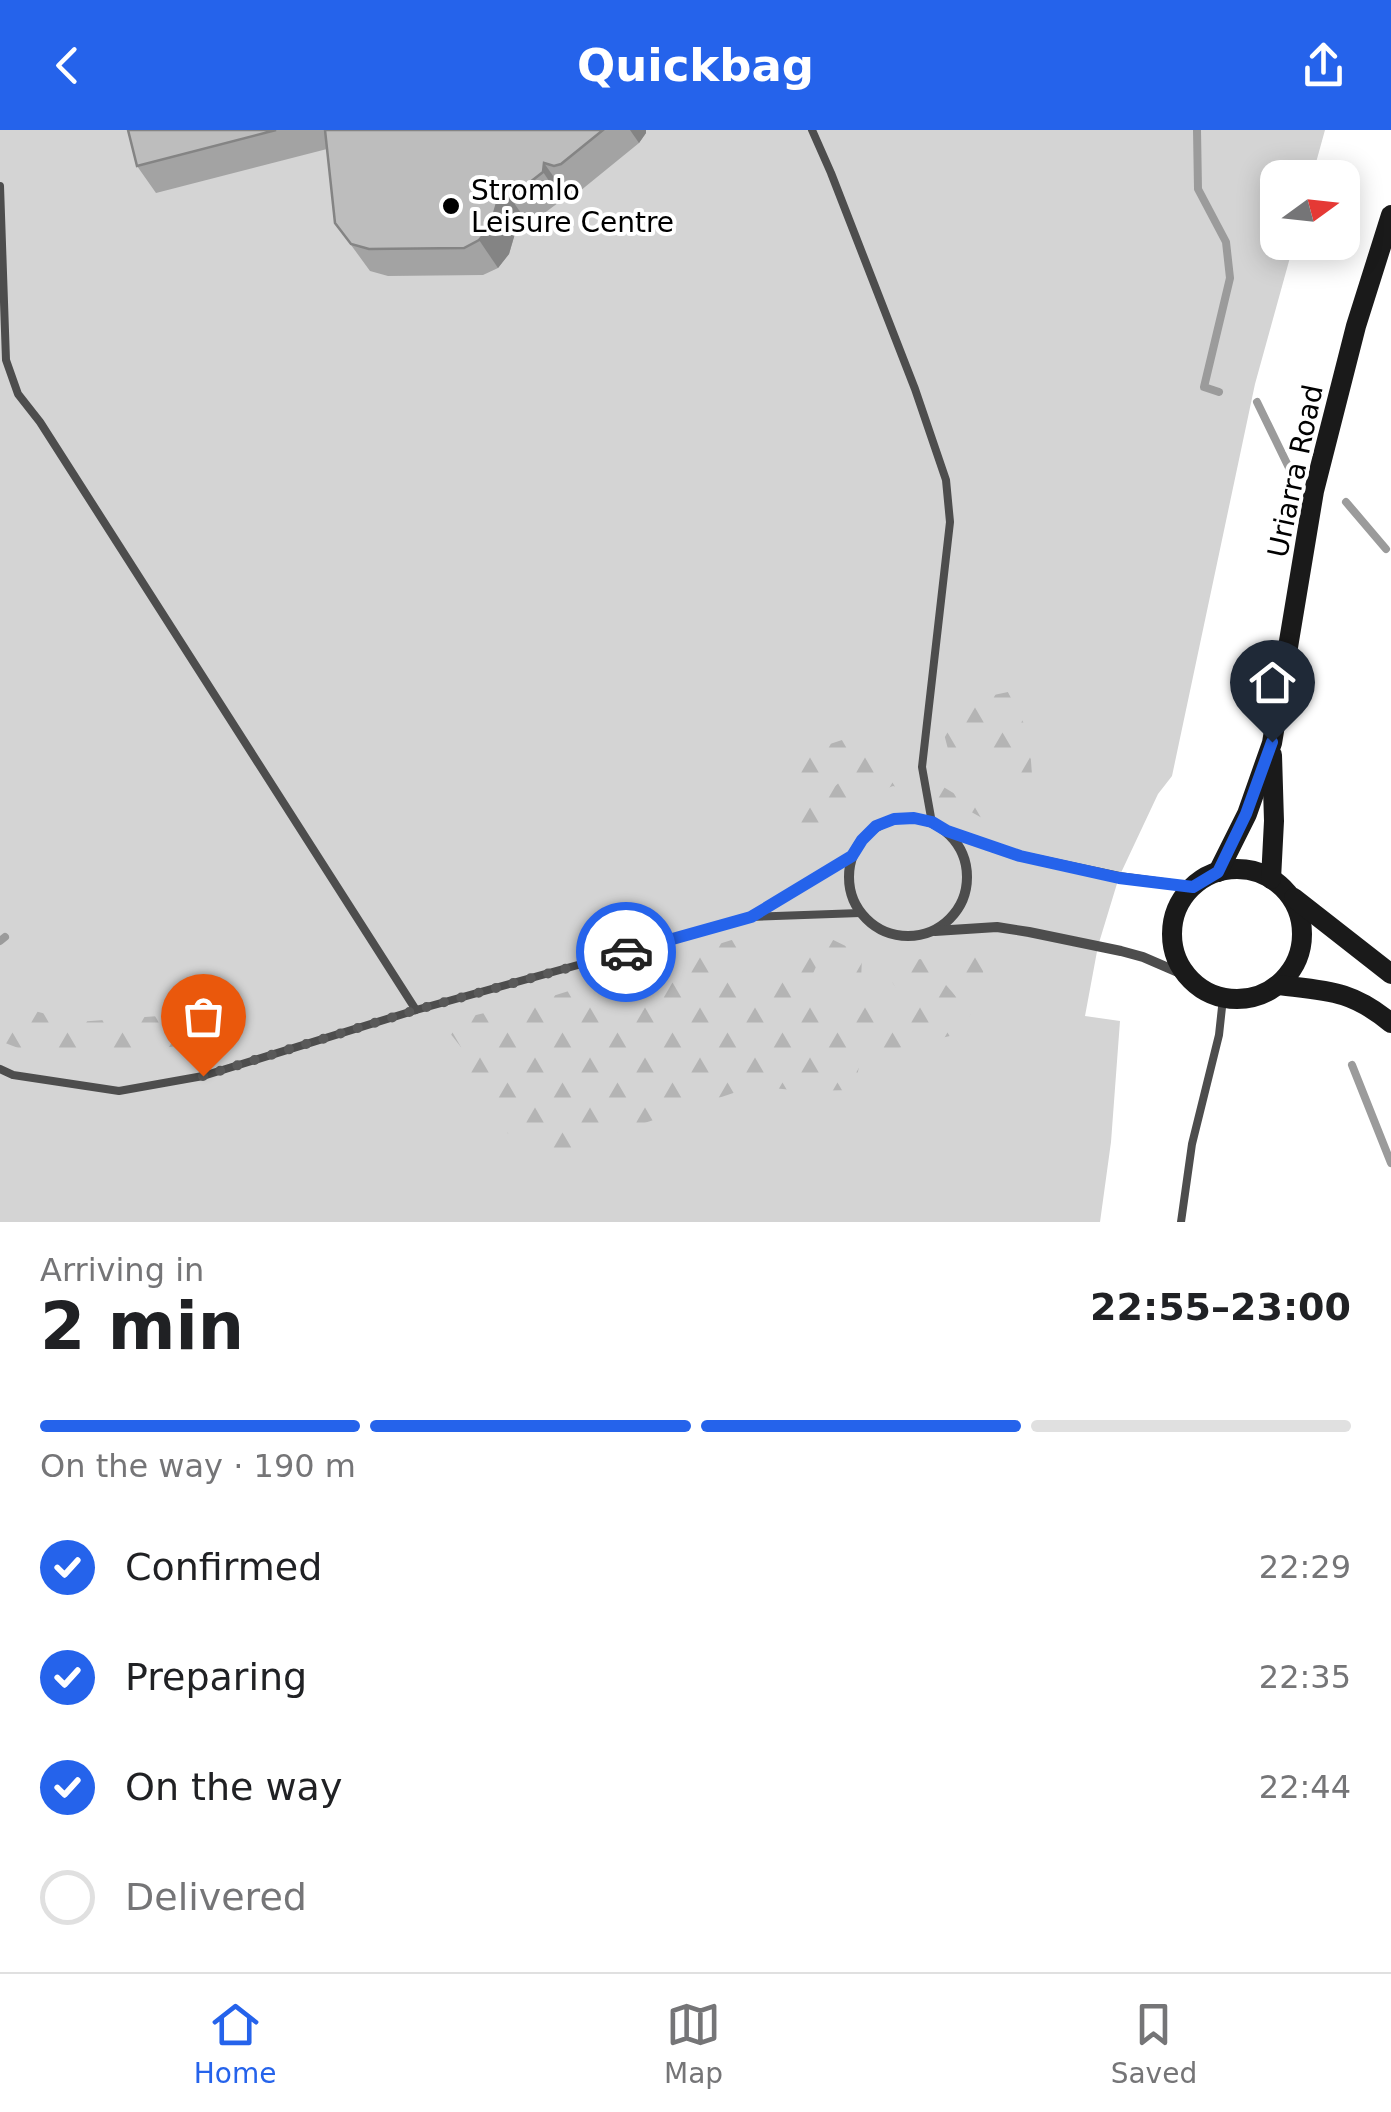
<!DOCTYPE html>
<meta charset="utf-8">
<style>
:root{--surface:#fff;--page:#f2f2f2;--text:#202124;--muted:#757577;--line:#e0e0e0;--accent:#2563eb}
body{margin:0;font-family:"DejaVu Sans",sans-serif;background:var(--page);color:var(--text);height:100vh;display:flex;flex-direction:column;font-size:38px;white-space:nowrap}
*{box-sizing:border-box;margin:0}
p{font-size:32px;color:var(--muted)}
.icon{flex:none;width:55px;height:55px;fill:none;stroke:currentColor;stroke-width:2;stroke-linecap:round;stroke-linejoin:round}
.map{position:relative;height:1092px;overflow:hidden}
.drawer{display:flex;flex-direction:column;background:var(--surface);flex:1}
.drawer>*{flex:none}
.needle{width:65px;rotate:75deg}
.controls{position:absolute;left:1260px;top:30px;display:grid;gap:20px}
.controls a{display:grid;place-items:center;width:100px;height:100px;border-radius:20px;background:var(--surface);box-shadow:0 5px 25px #0003;font-size:50px}
.pin{position:absolute;display:grid;place-items:center;width:85px;height:85px;color:#fff;margin:-102px -42px;border-radius:50% 50% 50% 0;rotate:-45deg;box-shadow:0 0 10px #0007}
.pin .icon{rotate:45deg}
.courier{position:absolute;display:grid;place-items:center;width:100px;height:100px;margin:-50px;border:8px solid #2563eb;border-radius:50%;background:#fff;color:#222;box-shadow:0 2px 12px #0007}
.headline em{font-style:normal;font-weight:600}
.headline div{display:flex;flex-direction:column-reverse}
.headline{display:flex;align-items:center;justify-content:space-between;height:170px;padding:0 40px}
h1{font-size:65px;font-weight:600;line-height:75px}
.bar{display:grid;grid-template-columns:repeat(4,1fr);gap:15px 10px;align-content:center;height:120px;padding:0 40px}
.bar i{height:12px;border-radius:8px;background:var(--line)}
.bar .active{background:var(--accent)}
.bar p{grid-column:span 4}
ol{padding:0 40px;list-style:none}
li{display:flex;align-items:center;gap:30px;height:110px}
li p{margin-inline-start:auto}
li .icon{padding:10px;border-radius:50%;background:var(--accent);color:#fff;stroke-width:4}
li:last-child{color:var(--muted)}
li i{width:55px;height:55px;border:5px solid var(--line);border-radius:50%}
header{display:flex;justify-content:space-between;align-items:center;height:130px;padding:0 40px;background:var(--accent);color:#fff;font-size:45px;font-weight:600}
.menu{display:flex;justify-content:space-around;align-items:center;height:140px;border-top:2px solid var(--line);background:var(--surface);font-size:28px;color:var(--muted)}
.menu a{display:grid;justify-items:center;gap:5px}
.menu .active{color:var(--accent)}
.map>svg:first-child{display:block}
.green{fill:#d4d4d4}
.forest{fill:url(#forest-firs)}
.lines{fill:none;stroke-linecap:round;stroke-linejoin:round}
.stream{stroke:#9b9b9b;stroke-width:8}
.lane{stroke:#4d4d4d;stroke-width:8}
.street{stroke:#4d4d4d;stroke-width:10}
.secondary{stroke:#1a1a1a;stroke-width:20}
.wall{fill:#a3a3a3}
.shaded-wall{fill:#848484}
.building{fill:#bdbdbd;stroke:#848484;stroke-width:2.5}
.done{stroke:#595959;stroke-width:10;stroke-dasharray:0 18}
.route{stroke:#2563eb;stroke-width:12}
.poi-dot{fill:#000;stroke:#fff;stroke-width:4}
.labels{text-anchor:middle;stroke-width:8;stroke-linejoin:round;paint-order:stroke}
.poi-label{font-size:28px;fill:#000;stroke:#fff;text-anchor:start}
.street-label{font-size:28px;fill:#000;stroke:#fff}
</style>
<header><svg class="icon" aria-label="back" viewBox="0 0 24 24"><path d="M15 5l-7 7 7 7"/></svg>Quickbag<svg class="icon" aria-label="share" viewBox="0 0 24 24"><path d="M12 15V3M7 8l5-5 5 5M5 13v7h14v-7"/></svg></header>
<div class="map">
<svg width="1391" height="1092" viewBox="0 0 1391 1092">
<defs>
<pattern id="forest-firs" width="22" height="20" patternUnits="userSpaceOnUse" patternTransform="scale(2.5)"><rect width="22" height="20" fill="#d4d4d4"/><path d="M5 1l3.5 6h-7zM16 11l3.5 6h-7z" fill="#b4b4b4"/></pattern>
</defs>
<rect width="100%" height="100%" fill="#fff"/>
<path class="green" d="M0 0H1325L1312 47 1278 48V112L1294 113 1255 254 1172 646 1158 664 1119 747 1098 816 1085 886 1120 891 1111 1012 1100 1092H0Z"/>
<g class="forest">
<path d="M1008 562 1029 604 1034 672 978 619 949 623 937 577Z"/>
<path d="M851 607 886 640 932 650 978 678 1031 704 1000 698 957 674 893 656 840 676 801 733 791 711 793 692 848 645 785 651 797 625Z"/>
<path d="M821 804 862 824 861 854 820 828 806 859 856 884 871 865 901 891 916 884 877 832 984 825 983 847 940 848 971 884 954 905 899 918H863L854 960 801 961 754 956 544 1027 492 993 499 976 471 951 468 926 442 893 540 870 738 808 757 809 741 857H771L783 833Z"/>
<path d="M0 872 77 892 186 884 195 896 192 914 95 927 26 921 0 911Z"/>
</g>
<g class="lines">
<g class="stream">
<path d="M1197 0 1198 59 1226 112 1230 148 1204 257 1219 262"/>
<path d="M1257 272 1293 346"/>
<path d="M1346 372 1386 419"/>
<path d="M0 811 5 807"/>
<path d="M1352 935 1391 1033"/>
</g>
<g class="lane">
<path d="M812 0 831 43 915 259 946 350 950 392 922 637 932 693"/>
<path d="M0 56 6 230 18 264 40 292 416 880"/>
<path d="M755 785 852 727"/>
<path d="M0 939 13 945 119 961 203 946 416 880 751 787 860 783"/>
<path d="M1181 1092 1192 1014 1219 905 1223 868"/>
</g>
<g class="street">
<circle cx="908" cy="747" r="59"/>
<path d="M948 701 1020 726 1119 747 1193 757"/>
<path d="M935 801 997 797 1029 802 1121 821 1143 827 1187 846"/>
</g>
<g class="secondary">
<circle cx="1237" cy="804" r="65"/>
<path d="M1218 742 1247 684 1272 613 1314 361 1356 196 1391 85"/>
<path d="M1271 749 1274 691 1272 625"/>
<path d="M1294 768 1391 844"/>
<path d="M1278 855C1328 861 1351 860 1391 893"/>
</g>
</g>
<path class="wall" d="M128 0H646V3L639 13 580 61 573 64 563 60 562 70 535 90H528L523 82 521 83 509 124 498 138 483 145 388 146 370 141 335 93 327 19 156 63 137 36Z"/>
<g class="shaded-wall">
<path d="M630 0H646V3L639 13Z"/>
<path d="M544 33 563 60 562 70 543 42Z"/>
<path d="M502 56 521 83 509 124 498 138 479 110Z"/>
</g>
<g class="building">
<path d="M128 0H276L137 36Z"/>
<path d="M325 0H603L561 34 554 36 544 33 543 42 516 63H509L504 55 502 56 490 97 479 110 464 118 369 119 351 114 335 93Z"/>
</g>
<g class="lines">
<path class="done" d="M203 946 416 880 626 822"/>
<path class="route" d="M626 822 751 787 852 726 862 710 876 696 894 689 914 688 932 692 947 701 1020 726 1119 748 1193 757 1218 742 1246 684 1272 612"/>
</g>
<circle class="poi-dot" cx="451" cy="76" r="10"/>
<g class="labels">
<g class="poi-label">
<text x="471" y="70">Stromlo<tspan x="471" dy="32">Leisure Centre</tspan></text>
</g>
<g class="street-label">
<text transform="translate(1295 341) rotate(-78)" y="10">Uriarra Road</text>
</g>
</g>
</svg>
<div class="controls">
<a><svg class="needle" viewBox="-14 -14 28 28"><path d="M0-13l5 13h-10z" fill="#e53935"/><path d="M0 13l5-13h-10z" fill="#757577"/></svg></a>
</div>
<div class="pin" style="left:203px;top:946px;background:#ea580c"><svg class="icon" aria-label="bag" viewBox="0 0 24 24"><path d="M5 8h14l-1 12H6zM9 8a3 3 0 0 1 6 0"/></svg></div>
<div class="pin" style="left:1272px;top:612px;background:#1f2937"><svg class="icon" aria-label="home" viewBox="0 0 24 24"><path d="M3 11l9-7 9 7M6 9v11h12V9"/></svg></div>
<div class="courier" style="left:626px;top:822px"><svg class="icon" aria-label="car" viewBox="0 0 24 24"><path d="M5 17H2v-5l4-1 3-4h7l3 4 3 1v5h-3M9 17h6M6 11h13"/><circle cx="7" cy="17" r="2"/><circle cx="17" cy="17" r="2"/></svg></div>
</div>
<section class="drawer">
<div class="headline"><div><h1>2 min</h1><p>Arriving in</p></div><em>22:55–23:00</em></div>
<div class="bar"><i class="active"></i><i class="active"></i><i class="active"></i><i></i><p>On the way · 190 m</p></div>
<ol>
<li><svg class="icon" aria-label="check" viewBox="0 0 24 24"><path d="M5 12l5 5 9-10"/></svg>Confirmed<p>22:29</p></li>
<li><svg class="icon" aria-label="check" viewBox="0 0 24 24"><path d="M5 12l5 5 9-10"/></svg>Preparing<p>22:35</p></li>
<li><svg class="icon" aria-label="check" viewBox="0 0 24 24"><path d="M5 12l5 5 9-10"/></svg>On the way<p>22:44</p></li>
<li><i></i>Delivered</li>
</ol>
</section>
<nav class="menu">
<a class="active"><svg class="icon" aria-label="home" viewBox="0 0 24 24"><path d="M3 11l9-7 9 7M6 9v11h12V9"/></svg>Home</a>
<a><svg class="icon" aria-label="map" viewBox="0 0 24 24"><path d="M3 6l6-2 6 2 6-2v14l-6 2-6-2-6 2zM9 4v14M15 6v14"/></svg>Map</a>
<a><svg class="icon" aria-label="saved" viewBox="0 0 24 24"><path d="M7 4h10v16l-5-4-5 4z"/></svg>Saved</a>
</nav>
